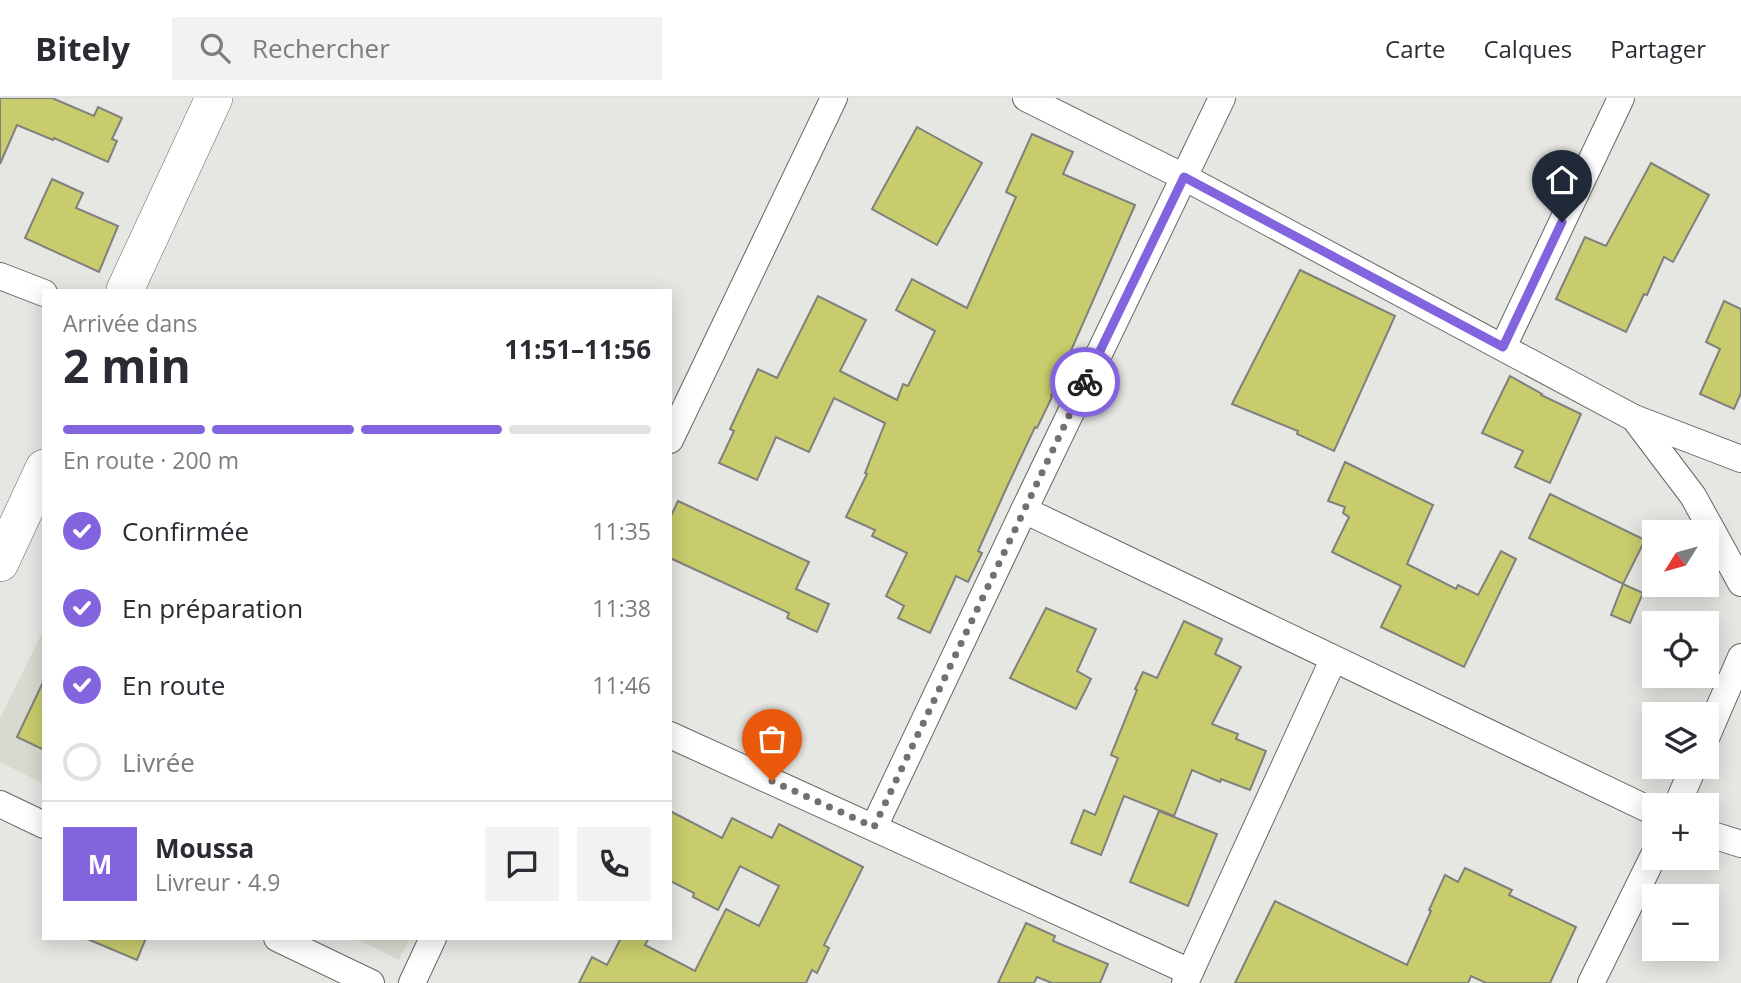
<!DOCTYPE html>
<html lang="fr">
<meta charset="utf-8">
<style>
:root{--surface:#fff;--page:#f2f2f3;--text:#2b2b33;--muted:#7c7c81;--line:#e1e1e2;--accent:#8264df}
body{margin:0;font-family:"Open Sans",sans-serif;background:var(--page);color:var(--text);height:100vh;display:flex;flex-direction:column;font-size:26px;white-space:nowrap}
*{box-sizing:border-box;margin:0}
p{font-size:23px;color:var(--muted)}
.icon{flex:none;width:38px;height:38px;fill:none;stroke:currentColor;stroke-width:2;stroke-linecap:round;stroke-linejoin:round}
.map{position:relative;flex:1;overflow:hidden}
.side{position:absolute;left:42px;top:191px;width:630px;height:651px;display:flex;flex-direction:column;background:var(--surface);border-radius:0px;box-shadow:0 4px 18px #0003}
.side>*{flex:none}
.needle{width:46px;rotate:233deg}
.controls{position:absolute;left:1642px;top:422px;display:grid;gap:14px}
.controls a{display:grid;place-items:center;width:77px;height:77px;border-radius:0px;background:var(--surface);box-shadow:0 4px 18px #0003;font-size:35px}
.pin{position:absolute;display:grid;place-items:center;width:60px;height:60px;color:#fff;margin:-72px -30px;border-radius:50% 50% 50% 0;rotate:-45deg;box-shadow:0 0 7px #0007}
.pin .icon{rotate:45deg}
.courier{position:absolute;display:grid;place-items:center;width:70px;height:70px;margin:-35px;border:5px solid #8264df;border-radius:50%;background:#fff;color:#222;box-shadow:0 2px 9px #0007}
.overview em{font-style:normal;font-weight:700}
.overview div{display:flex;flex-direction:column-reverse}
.overview{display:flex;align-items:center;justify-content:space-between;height:119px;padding:0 21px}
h1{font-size:46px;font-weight:700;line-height:52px}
.bar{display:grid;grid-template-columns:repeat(4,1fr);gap:10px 7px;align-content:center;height:84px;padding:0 21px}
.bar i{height:9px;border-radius:5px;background:var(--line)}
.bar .current{background:var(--accent)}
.bar p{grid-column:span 4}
.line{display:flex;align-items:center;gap:18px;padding:0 21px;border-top:2px solid var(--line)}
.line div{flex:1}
.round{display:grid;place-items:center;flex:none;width:74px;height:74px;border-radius:0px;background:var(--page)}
ol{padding:0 21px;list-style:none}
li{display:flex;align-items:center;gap:21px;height:77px}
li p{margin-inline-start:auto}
li .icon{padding:7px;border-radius:50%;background:var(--accent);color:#fff;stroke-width:4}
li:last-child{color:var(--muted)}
li i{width:38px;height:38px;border:4px solid var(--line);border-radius:50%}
header{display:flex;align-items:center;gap:42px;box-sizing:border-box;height:98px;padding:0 35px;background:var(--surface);border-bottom:2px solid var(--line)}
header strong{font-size:33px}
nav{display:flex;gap:38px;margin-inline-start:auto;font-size:24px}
.search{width:490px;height:63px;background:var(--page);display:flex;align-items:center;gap:18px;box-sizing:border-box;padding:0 24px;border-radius:0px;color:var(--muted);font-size:26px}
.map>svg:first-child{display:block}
.built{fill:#d9dacf}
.building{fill:#c8cc6c;stroke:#80807d;stroke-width:2}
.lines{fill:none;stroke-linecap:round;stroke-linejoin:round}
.street-casing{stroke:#666663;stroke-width:28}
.secondary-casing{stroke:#666663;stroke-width:38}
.street{stroke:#fff;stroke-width:26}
.secondary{stroke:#fff;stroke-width:37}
.done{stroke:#71716f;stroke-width:7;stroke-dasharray:0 12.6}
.route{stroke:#8264df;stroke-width:9}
</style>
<header>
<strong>Bitely</strong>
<div class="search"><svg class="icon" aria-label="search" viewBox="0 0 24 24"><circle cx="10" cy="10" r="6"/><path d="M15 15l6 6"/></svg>Rechercher</div>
<nav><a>Carte</a><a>Calques</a><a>Partager</a></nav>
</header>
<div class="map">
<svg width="1741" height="885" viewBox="0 0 1741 885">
<rect width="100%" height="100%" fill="#e6e6e3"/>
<g class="built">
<path d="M44 531V686L0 664V620Z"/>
<path d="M355 840H410L399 862Z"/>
</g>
<g class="building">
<path d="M0 0H52L94 18 98 9 122 20 112 41 117 43 108 64 54 40 53 42 17 27 0 66Z"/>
<path d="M917 29 982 65 937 147 872 111Z"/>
<path d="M1032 36 1073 54 1063 76 1135 107 1051 298 1052 299 1037 330 1035 329 1006 391 978 453 982 455 968 484 956 478 930 535 898 520 904 508 886 498 907 455 872 438 875 432 846 419 867 376 865 375 885 325 834 300 809 354 776 339 757 382 719 365 734 333 730 331 758 271 777 280 818 198 866 222 840 273 897 302 903 286 908 288 935 233 896 212 912 181 967 210 1016 99 1006 94Z"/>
<path d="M1651 65 1709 97 1673 164 1664 159 1647 197 1644 196 1626 234 1556 201 1585 139 1606 148Z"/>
<path d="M52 81 83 95 76 110 118 128 99 174 25 140Z"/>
<path d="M1300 172 1395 218 1334 353 1297 336 1298 333 1232 306Z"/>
<path d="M1724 203 1741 211V295L1734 311 1700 296 1720 251 1706 244Z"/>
<path d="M1510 278 1542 296 1541 297 1581 316 1550 385 1515 369 1523 353 1482 335Z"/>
<path d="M1345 364 1433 407 1407 466 1456 491 1458 487 1478 497 1501 453 1516 461 1464 569 1381 529 1401 488 1332 454 1349 419 1343 415 1345 409 1328 403Z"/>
<path d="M1550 396 1645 442 1623 486 1529 440Z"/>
<path d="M678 403 809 464 796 491 829 506 817 534 787 520 789 515 670 460V420Z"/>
<path d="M1623 486 1643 495 1630 525 1611 517Z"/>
<path d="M1046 510 1096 531 1077 573 1091 581 1076 611 1010 580Z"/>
<path d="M1184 523 1222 541 1215 556 1241 569 1212 626 1238 636 1236 641 1266 653 1250 692 1221 681 1220 684 1192 672 1174 718 1124 698 1101 757 1071 745 1084 712 1095 717 1118 660 1111 657 1137 592 1135 591 1143 574 1157 580Z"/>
<path d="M44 582V652L17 639Z"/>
<path d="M670 713 722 740 732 720 772 740 779 726 863 769 824 847 829 850 817 875 812 872 806 885H579L592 859 607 867 621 840H649L645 847 695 873 726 811 759 828 779 788 740 768 718 812 693 799 694 795 670 783Z"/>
<path d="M1159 713 1217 736 1188 808 1130 784Z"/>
<path d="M1465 770 1512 792 1509 797 1576 829 1550 885H1486L1471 878 1468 885H1235L1275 803 1407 867 1431 813 1429 812 1445 777 1458 784Z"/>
<path d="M1026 825 1055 838 1053 843 1108 866 1100 885H1052L1037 879 1034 885H998Z"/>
<path d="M85 840H146L137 862Z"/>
</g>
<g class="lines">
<defs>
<g id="street">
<path d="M1026 0 1184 79 1634 320 1741 361"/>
<path d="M0 178 44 195"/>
<path d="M1503 249 1621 0"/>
<path d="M1634 320 1693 398 1741 485"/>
<path d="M670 342 834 0"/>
<path d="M1024 412 1654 714"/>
<path d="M670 637 1190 874"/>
<path d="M1706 640 1741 559"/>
<path d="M0 706 44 727"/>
<path d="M1677 707 1694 668"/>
<path d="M874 729 1024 412 1222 0"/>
<path d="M1706 735 1741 746"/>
<path d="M277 840 371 885"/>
<path d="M412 885 433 840"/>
<path d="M1185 885 1333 562"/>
<path d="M1591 885 1654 757"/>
</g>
<g id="secondary">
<path d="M125 192 214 0"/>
<path d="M0 465 44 370"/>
</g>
</defs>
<use href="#street" class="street-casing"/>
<use href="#secondary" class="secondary-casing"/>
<use href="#street" class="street"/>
<use href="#secondary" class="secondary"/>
</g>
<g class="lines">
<path class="done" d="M772 683 874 729 1085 284"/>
<path class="route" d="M1085 284 1184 79 1503 249 1562 124"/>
</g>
</svg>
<div class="controls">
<a><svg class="needle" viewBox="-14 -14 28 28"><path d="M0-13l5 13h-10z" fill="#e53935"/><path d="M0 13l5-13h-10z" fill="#7c7c81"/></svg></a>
<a><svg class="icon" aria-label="locate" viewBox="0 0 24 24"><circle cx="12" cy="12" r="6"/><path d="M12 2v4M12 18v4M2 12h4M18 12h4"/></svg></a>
<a><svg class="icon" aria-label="layers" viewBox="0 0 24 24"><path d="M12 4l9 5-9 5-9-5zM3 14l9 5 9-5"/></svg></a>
<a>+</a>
<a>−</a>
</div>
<div class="pin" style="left:772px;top:683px;background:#ea580c"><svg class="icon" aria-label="bag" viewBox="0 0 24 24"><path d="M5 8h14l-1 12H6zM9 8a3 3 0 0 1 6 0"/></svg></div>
<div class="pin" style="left:1562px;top:124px;background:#1f2937"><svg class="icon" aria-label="home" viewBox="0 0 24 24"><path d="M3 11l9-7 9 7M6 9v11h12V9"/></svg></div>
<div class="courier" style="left:1085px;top:284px"><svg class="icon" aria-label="bike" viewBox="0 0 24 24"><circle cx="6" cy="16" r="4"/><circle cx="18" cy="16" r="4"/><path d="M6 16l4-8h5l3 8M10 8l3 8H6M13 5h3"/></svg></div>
<section class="side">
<div class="overview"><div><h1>2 min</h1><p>Arrivée dans</p></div><em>11:51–11:56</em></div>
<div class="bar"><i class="current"></i><i class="current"></i><i class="current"></i><i></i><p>En route · 200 m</p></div>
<ol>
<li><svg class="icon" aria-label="check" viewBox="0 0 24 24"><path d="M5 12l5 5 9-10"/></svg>Confirmée<p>11:35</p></li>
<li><svg class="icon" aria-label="check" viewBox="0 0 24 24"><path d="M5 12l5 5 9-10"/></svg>En préparation<p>11:38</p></li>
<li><svg class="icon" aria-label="check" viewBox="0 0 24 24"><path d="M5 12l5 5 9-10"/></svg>En route<p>11:46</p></li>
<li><i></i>Livrée</li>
</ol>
<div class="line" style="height:126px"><b class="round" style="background:var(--accent);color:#fff">M</b><div><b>Moussa</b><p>Livreur · 4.9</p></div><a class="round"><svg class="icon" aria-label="chat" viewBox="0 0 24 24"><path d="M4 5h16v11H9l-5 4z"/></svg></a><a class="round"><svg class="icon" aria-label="phone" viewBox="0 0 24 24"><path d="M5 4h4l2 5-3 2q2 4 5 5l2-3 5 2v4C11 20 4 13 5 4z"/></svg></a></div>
</section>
</div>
